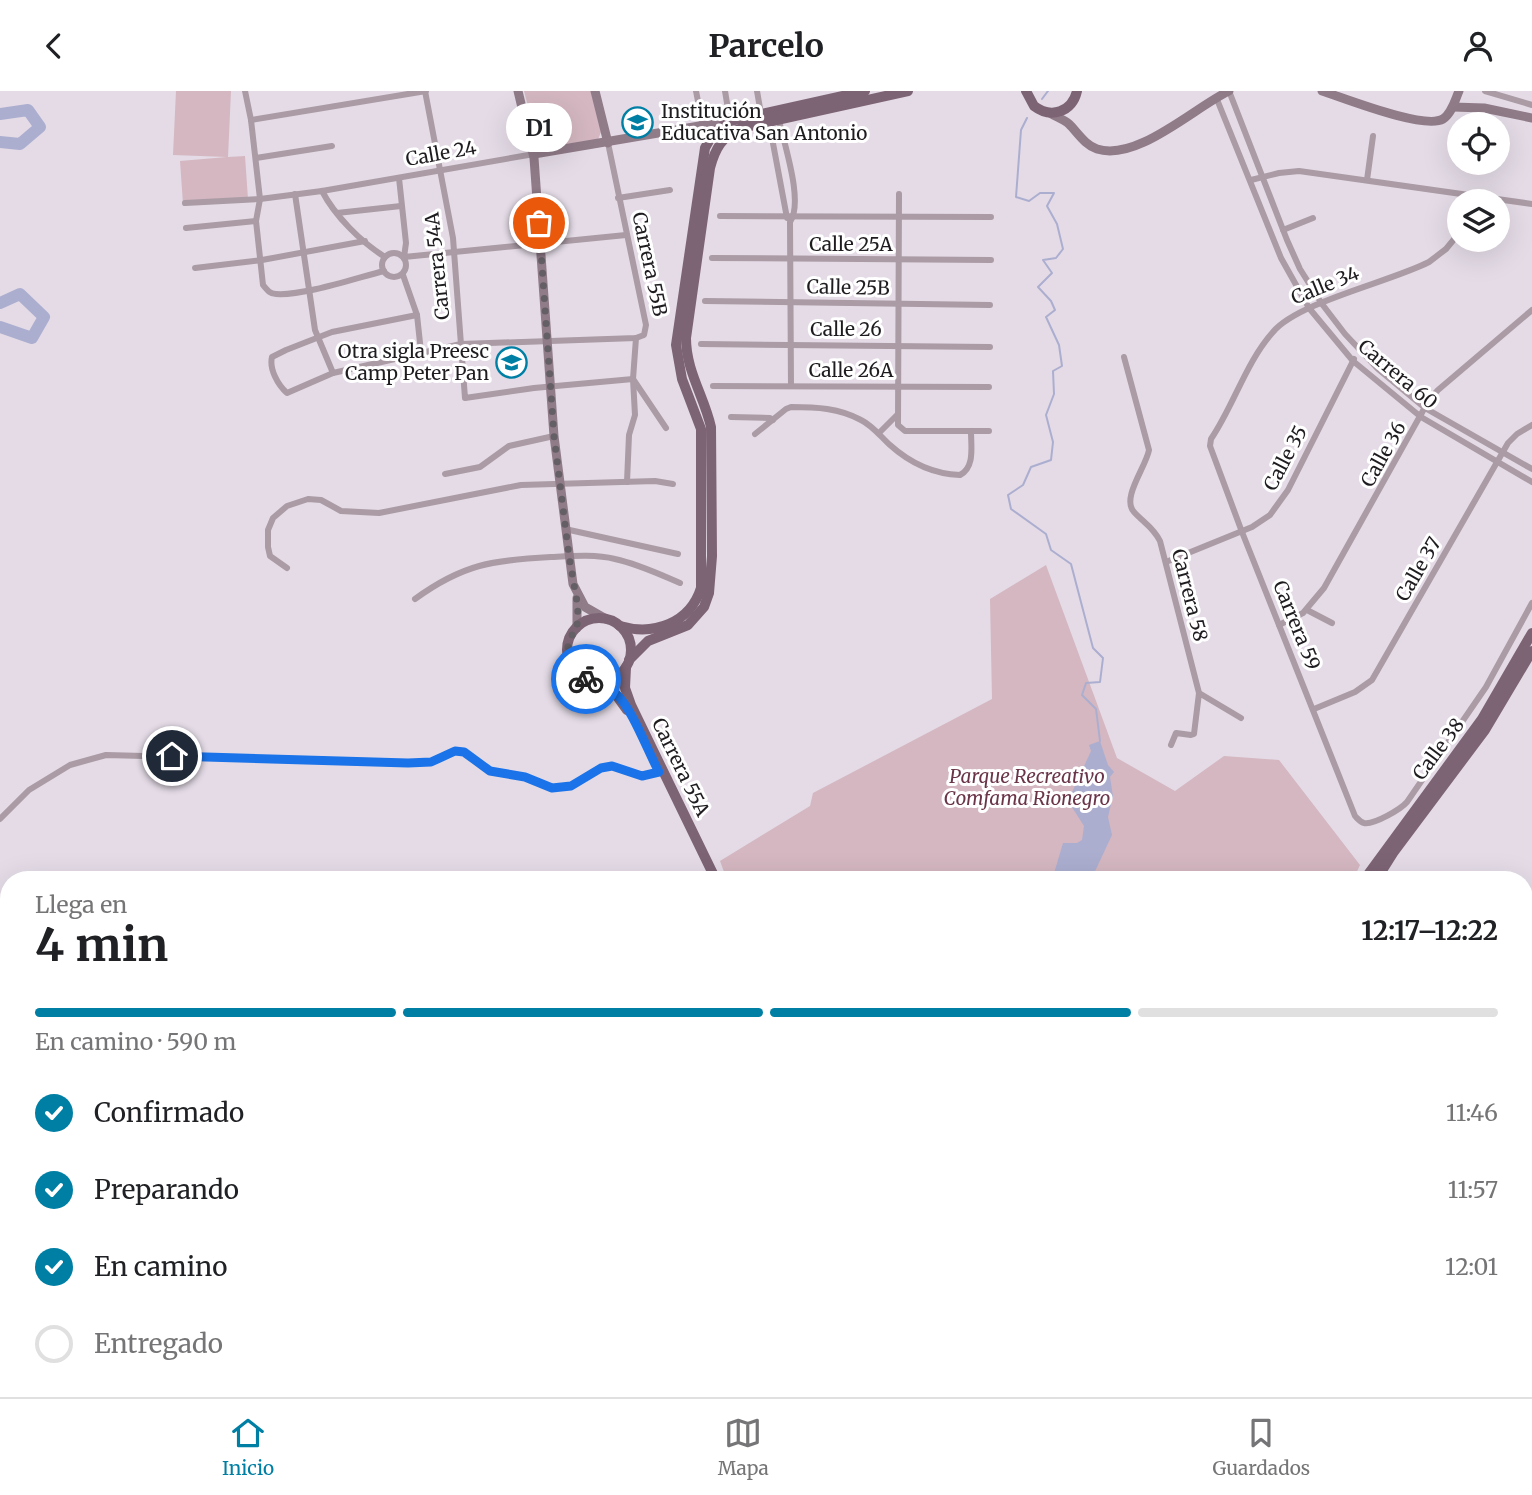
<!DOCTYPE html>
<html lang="es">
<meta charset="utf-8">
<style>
:root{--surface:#fff;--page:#f6f6f6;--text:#202124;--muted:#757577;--line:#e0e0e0;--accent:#007fa4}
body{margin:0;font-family:Merriweather,serif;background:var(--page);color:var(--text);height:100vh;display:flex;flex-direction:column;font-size:26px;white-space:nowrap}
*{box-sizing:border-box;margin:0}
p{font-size:23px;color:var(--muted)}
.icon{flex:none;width:38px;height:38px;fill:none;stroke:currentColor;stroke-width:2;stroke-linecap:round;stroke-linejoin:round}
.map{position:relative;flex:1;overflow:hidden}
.details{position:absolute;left:0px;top:780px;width:1533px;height:527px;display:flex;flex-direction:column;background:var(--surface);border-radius:28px 28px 0 0;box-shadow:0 7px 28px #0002}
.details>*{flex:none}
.buttons{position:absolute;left:1447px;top:21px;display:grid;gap:14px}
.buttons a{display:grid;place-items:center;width:63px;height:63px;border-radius:50%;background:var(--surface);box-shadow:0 7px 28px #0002;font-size:35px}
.pin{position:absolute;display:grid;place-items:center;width:60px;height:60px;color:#fff;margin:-30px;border:4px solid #fff;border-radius:50%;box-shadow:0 2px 7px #0007}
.courier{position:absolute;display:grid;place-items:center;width:70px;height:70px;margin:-35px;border:5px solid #1a73e8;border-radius:50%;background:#fff;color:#222;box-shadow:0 2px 9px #0007}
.bubble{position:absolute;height:49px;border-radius:24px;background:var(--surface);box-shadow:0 7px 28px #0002;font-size:23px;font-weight:700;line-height:49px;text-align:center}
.headline em{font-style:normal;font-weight:700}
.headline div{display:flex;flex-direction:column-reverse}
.headline{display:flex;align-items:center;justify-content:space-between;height:119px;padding:0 35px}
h1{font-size:46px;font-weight:700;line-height:52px}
.bar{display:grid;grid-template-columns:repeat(4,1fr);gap:10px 7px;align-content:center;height:84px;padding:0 35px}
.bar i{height:9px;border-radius:5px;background:var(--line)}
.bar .on{background:var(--accent)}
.bar p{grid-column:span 4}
ol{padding:0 35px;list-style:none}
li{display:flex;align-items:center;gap:21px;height:77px}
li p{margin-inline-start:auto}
li .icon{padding:7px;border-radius:50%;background:var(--accent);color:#fff;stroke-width:4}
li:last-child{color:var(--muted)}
li i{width:38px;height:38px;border:4px solid var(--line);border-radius:50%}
header{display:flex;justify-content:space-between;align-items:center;height:91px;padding:0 35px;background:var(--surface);font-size:32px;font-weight:700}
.menu{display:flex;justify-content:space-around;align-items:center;height:98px;border-top:2px solid var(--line);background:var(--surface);font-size:19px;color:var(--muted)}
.menu a{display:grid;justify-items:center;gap:4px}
.menu .on{color:var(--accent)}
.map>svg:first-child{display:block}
.green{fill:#d4b7c0}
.water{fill:#acaed0}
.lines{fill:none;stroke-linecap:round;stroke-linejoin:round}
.stream{stroke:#acaed0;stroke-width:2}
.river{stroke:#acaed0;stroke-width:12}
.street{stroke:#aa9ba5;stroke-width:6}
.secondary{stroke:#907b89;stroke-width:9}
.primary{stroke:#7d6475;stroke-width:10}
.done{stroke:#645f65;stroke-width:7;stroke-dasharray:0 12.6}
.route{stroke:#1a73e8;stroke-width:9}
.labels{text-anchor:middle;stroke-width:6;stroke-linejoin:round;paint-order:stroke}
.poi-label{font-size:19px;fill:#1f1c20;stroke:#fff;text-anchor:start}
.street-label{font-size:19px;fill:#1f1c20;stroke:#fff}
.park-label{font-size:19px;font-style:italic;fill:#6a3549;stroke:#fff}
</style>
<header><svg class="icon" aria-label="back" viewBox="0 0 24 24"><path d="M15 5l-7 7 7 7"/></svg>Parcelo<svg class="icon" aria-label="person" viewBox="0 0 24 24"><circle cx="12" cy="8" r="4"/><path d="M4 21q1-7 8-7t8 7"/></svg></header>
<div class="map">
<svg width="1532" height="1306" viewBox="0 0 1532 1306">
<rect width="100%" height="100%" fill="#e4dbe6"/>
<g class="green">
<path d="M176 0H231L228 66 245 65 248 108 183 113 180 70 227 66 173 64Z"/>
<path d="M524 0H593L601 41 597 51 543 60 539 57Z"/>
<path d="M1046 474 1117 667 1175 700 1224 665 1279 669 1360 774 1353 789H727L720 770 810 715 813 702 992 608 990 508Z"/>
</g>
<path class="water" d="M1100 650 1108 674 1114 681 1110 686 1113 705 1108 726 1112 744 1091 789H1052L1063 752H1077L1082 749 1084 735 1068 710 1091 660 1089 654Z"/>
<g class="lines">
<g class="stream">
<path d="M1042 8 1048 0"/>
<path d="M1027 27 1021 39 1016 106 1029 110 1040 102H1054L1047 115 1057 133 1063 158 1056 167 1043 169 1052 182 1038 196 1051 210 1055 219 1046 226 1059 254 1062 275 1053 280 1054 303 1046 324 1053 351 1051 369 1031 376 1023 394 1008 404 1011 418 1046 443 1051 459 1071 473 1093 557 1103 567 1100 591 1086 592 1082 604 1096 618 1100 650"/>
<path d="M1389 1306 1393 1298"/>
</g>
<g class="river">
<path d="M0 23 28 19 40 36 20 53 0 51"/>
<path d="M0 212 20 203 44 226 32 247 0 236"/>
<path d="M0 1012 9 1016"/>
<path d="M212 1298 216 1306"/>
<path d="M1466 1298 1473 1299 1483 1306"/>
<path d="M301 1306H314"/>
<path d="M1413 1306 1431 1298"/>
</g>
<g class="street">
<path d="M245 0 251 29 260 108 256 130 263 194C267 199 270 203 276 203 303 205 356 187 384 180"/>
<path d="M425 0 453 147 465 307 534 297 633 288 666 337"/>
<path d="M696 0 703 36"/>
<path d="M725 0 730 30"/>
<path d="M757 0 761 23"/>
<path d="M1229 0 1287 149 1300 178 1322 213 1345 243 1378 278 1425 317 1532 378"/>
<path d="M1485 0 1532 14"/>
<path d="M1216 6 1281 167 1309 217 1353 270 1421 326 1532 391"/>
<path d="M251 29 426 0"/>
<path d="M779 29C784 53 804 111 790 131L791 295"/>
<path d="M769 31 787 127"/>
<path d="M256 67 332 55"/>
<path d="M399 87 406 152 404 166 626 144"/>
<path d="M1251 89 1279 82 1299 80 1532 113"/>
<path d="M1367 89 1373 45"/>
<path d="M322 100C335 125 361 151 385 166"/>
<path d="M295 103 315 239 333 282"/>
<path d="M899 103 898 334 905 340H989"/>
<path d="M618 107 670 99"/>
<path d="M185 112 260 108 322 100 534 63"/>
<path d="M337 122 401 115"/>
<path d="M720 125 991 126"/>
<path d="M186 137 256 130"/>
<path d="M1283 139 1313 127"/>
<path d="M1460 141 1446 158 1429 171C1390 191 1298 211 1273 241 1246 271 1234 314 1211 348L1210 355 1242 441 1355 725C1358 728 1360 731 1364 732 1374 734 1401 718 1407 711L1486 596 1532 512"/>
<circle cx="394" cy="174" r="12"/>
<path d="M712 167 991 169"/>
<path d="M195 177 262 169 365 150"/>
<path d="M403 184 417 224 421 261"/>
<path d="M705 210 990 214"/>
<path d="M417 224 332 241 286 259 272 266C269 278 278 294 287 302L333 282 461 253 636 247 644 244 646 234 608 52"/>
<path d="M701 253 990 256"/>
<path d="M1124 266 1149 359C1146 376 1121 407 1134 421 1144 432 1153 436 1160 450L1199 602"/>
<path d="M713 295 989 296"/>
<path d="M731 326 770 327 773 329"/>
<path d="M879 342 897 324"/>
<path d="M755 343 786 318 791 316C816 316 839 317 861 329 873 335 881 346 890 354 910 372 934 383 960 384 975 376 971 356 971 340"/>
<path d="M445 383 480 376 509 355 554 345"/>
<path d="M627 391 629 344 635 324 633 288 636 247"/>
<path d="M565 438 678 463"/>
<path d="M1166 471 1252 436 1270 424 1288 399 1354 268"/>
<path d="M287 477 270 465 268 456V439L273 427 287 415 308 408 321 409 341 420 379 422 521 394 655 390 673 393"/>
<path d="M415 508C463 473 493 469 551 466 571 465 595 463 615 468 638 473 659 483 680 492"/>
<path d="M1307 519 1332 532"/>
<path d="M1279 534 1303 522 1324 497 1429 309 1438 299 1532 219"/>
<path d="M1314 618 1355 601 1372 589 1508 352 1517 343 1532 334"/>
<path d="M1171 654 1176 642 1191 644 1194 643 1199 602 1241 627"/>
<path d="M0 728 29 699 70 674 106 664 408 672 431 671 455 660 464 661 490 680 525 686 552 697 571 695 601 677 612 675 642 685 659 681"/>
<path d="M1524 1045 1532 1048"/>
<path d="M0 1197 9 1195"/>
<path d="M0 1233 9 1228"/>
<path d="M611 1298 627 1306"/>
<path d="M660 1306 667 1298"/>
<path d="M774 1306 779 1298"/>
<path d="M1119 1306 1130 1301"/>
</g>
<g class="secondary">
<path d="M518 0 534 67 554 345 573 493 585 516 606 528"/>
<path d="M595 0 608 52"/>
<path d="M1322 0C1344 7 1424 39 1443 28 1452 22 1455 9 1459 0"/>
<path d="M1453 16 1484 17 1532 27"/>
<path d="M1050 22C1056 26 1063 28 1069 33 1078 42 1085 54 1097 58 1137 71 1195 16 1229 0"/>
<path d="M534 63 729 30"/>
<path d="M577 537V507"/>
<path d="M1524 1205H1532"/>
<path d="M1524 1226 1532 1227"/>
<path d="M1021 1298 1028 1306"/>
<path d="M1250 1298V1306"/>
<path d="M1260 1298V1306"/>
</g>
<g class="primary">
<path d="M1026 0 1034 15C1051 28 1072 21 1077 0"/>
<circle cx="599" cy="559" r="32"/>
<path d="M620 535C654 545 690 532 701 497V338L682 288 676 254 705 57 714 41 730 30 865 0"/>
<path d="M629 569 648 550 688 534 704 516 709 502 712 465 711 336C704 305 686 280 686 247L710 77C715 58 722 45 741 37L908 0"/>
<path d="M626 576 625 597 631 614 716 789"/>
<path d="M598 591 614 601 627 619"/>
<path d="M1364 789 1482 628 1532 542"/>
<path d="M1376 789 1393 762 1485 639 1532 560"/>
<path d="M908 1306 913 1298"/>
<path d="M930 1306 942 1298"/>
</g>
</g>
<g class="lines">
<path class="done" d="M539 132 554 345 569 465 578 516 577 537 570 547 567 559 572 576 586 588"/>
<path class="route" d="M172 665 408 672 431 671 455 660 464 661 490 680 525 686 552 697 571 695 601 677 612 675 642 685 659 681C648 661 632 617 616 603 607 595 597 592 586 588"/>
</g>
<defs>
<symbol id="school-ring" viewBox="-11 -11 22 22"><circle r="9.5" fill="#fff" stroke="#007fa4" stroke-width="1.5"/><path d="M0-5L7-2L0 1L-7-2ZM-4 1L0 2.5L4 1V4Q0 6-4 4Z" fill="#007fa4"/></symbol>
</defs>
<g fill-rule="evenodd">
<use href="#school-ring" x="620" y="14" width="35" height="35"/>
<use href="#school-ring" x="494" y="254" width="35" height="35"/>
</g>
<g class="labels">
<g class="poi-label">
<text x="661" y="27">Institución<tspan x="661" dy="22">Educativa San Antonio</tspan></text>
<text x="489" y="267" text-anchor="end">Otra sigla Preesc<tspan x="489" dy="22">Camp Peter Pan</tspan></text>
</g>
<g class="street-label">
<text transform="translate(441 62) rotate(-10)" y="7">Calle 24</text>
<text x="851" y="160">Calle 25A</text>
<text transform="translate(650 173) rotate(78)" y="7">Carrera 55B</text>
<text transform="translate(437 175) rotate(-96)" y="7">Carrera 54A</text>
<text transform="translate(1325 194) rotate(-22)" y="7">Calle 34</text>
<text transform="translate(848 196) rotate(1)" y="7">Calle 25B</text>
<text x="846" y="245">Calle 26</text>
<text x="851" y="286">Calle 26A</text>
<text transform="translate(1398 283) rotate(40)" y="7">Carrera 60</text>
<text transform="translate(1383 363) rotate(-61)" y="7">Calle 36</text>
<text transform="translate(1285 367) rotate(-62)" y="7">Calle 35</text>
<text transform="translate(1418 478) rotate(-60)" y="7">Calle 37</text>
<text transform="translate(1190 504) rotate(76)" y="7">Carrera 58</text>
<text transform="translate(1297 534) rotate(68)" y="7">Carrera 59</text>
<text transform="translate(1438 658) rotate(-53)" y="7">Calle 38</text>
<text transform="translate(681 676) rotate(64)" y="7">Carrera 55A</text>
</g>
<g class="park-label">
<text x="1027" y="692">Parque Recreativo<tspan x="1027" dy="22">Comfama Rionegro</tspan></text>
</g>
</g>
</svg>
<div class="buttons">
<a><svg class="icon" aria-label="locate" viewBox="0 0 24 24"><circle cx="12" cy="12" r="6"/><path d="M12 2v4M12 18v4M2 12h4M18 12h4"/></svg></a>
<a><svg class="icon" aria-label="layers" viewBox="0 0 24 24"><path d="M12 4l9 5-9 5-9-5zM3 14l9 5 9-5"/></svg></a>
</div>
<div class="pin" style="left:539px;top:132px;background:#ea580c"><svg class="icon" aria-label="bag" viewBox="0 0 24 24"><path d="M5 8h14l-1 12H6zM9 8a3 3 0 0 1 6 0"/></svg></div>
<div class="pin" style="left:172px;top:665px;background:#1f2937"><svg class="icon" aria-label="home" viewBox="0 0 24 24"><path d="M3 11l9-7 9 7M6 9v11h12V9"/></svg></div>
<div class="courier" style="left:586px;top:588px"><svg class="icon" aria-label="bike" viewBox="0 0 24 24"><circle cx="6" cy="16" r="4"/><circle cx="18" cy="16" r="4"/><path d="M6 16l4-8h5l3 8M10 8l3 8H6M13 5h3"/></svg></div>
<div class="bubble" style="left:506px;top:12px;width:66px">D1</div>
<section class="details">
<div class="headline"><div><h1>4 min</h1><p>Llega en</p></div><em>12:17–12:22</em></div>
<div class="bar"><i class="on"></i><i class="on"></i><i class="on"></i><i></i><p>En camino · 590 m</p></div>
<ol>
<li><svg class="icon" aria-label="check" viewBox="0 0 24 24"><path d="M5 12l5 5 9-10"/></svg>Confirmado<p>11:46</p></li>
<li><svg class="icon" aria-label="check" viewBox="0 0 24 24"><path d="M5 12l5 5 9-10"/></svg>Preparando<p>11:57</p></li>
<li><svg class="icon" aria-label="check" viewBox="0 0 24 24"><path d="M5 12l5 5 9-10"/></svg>En camino<p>12:01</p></li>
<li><i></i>Entregado</li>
</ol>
</section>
</div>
<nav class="menu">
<a class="on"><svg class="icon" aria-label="home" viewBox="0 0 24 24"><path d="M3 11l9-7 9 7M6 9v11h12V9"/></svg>Inicio</a>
<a><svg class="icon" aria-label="map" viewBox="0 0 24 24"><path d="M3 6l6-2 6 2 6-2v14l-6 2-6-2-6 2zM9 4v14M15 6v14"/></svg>Mapa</a>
<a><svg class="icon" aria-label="saved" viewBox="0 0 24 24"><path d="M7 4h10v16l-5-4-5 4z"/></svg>Guardados</a>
</nav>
